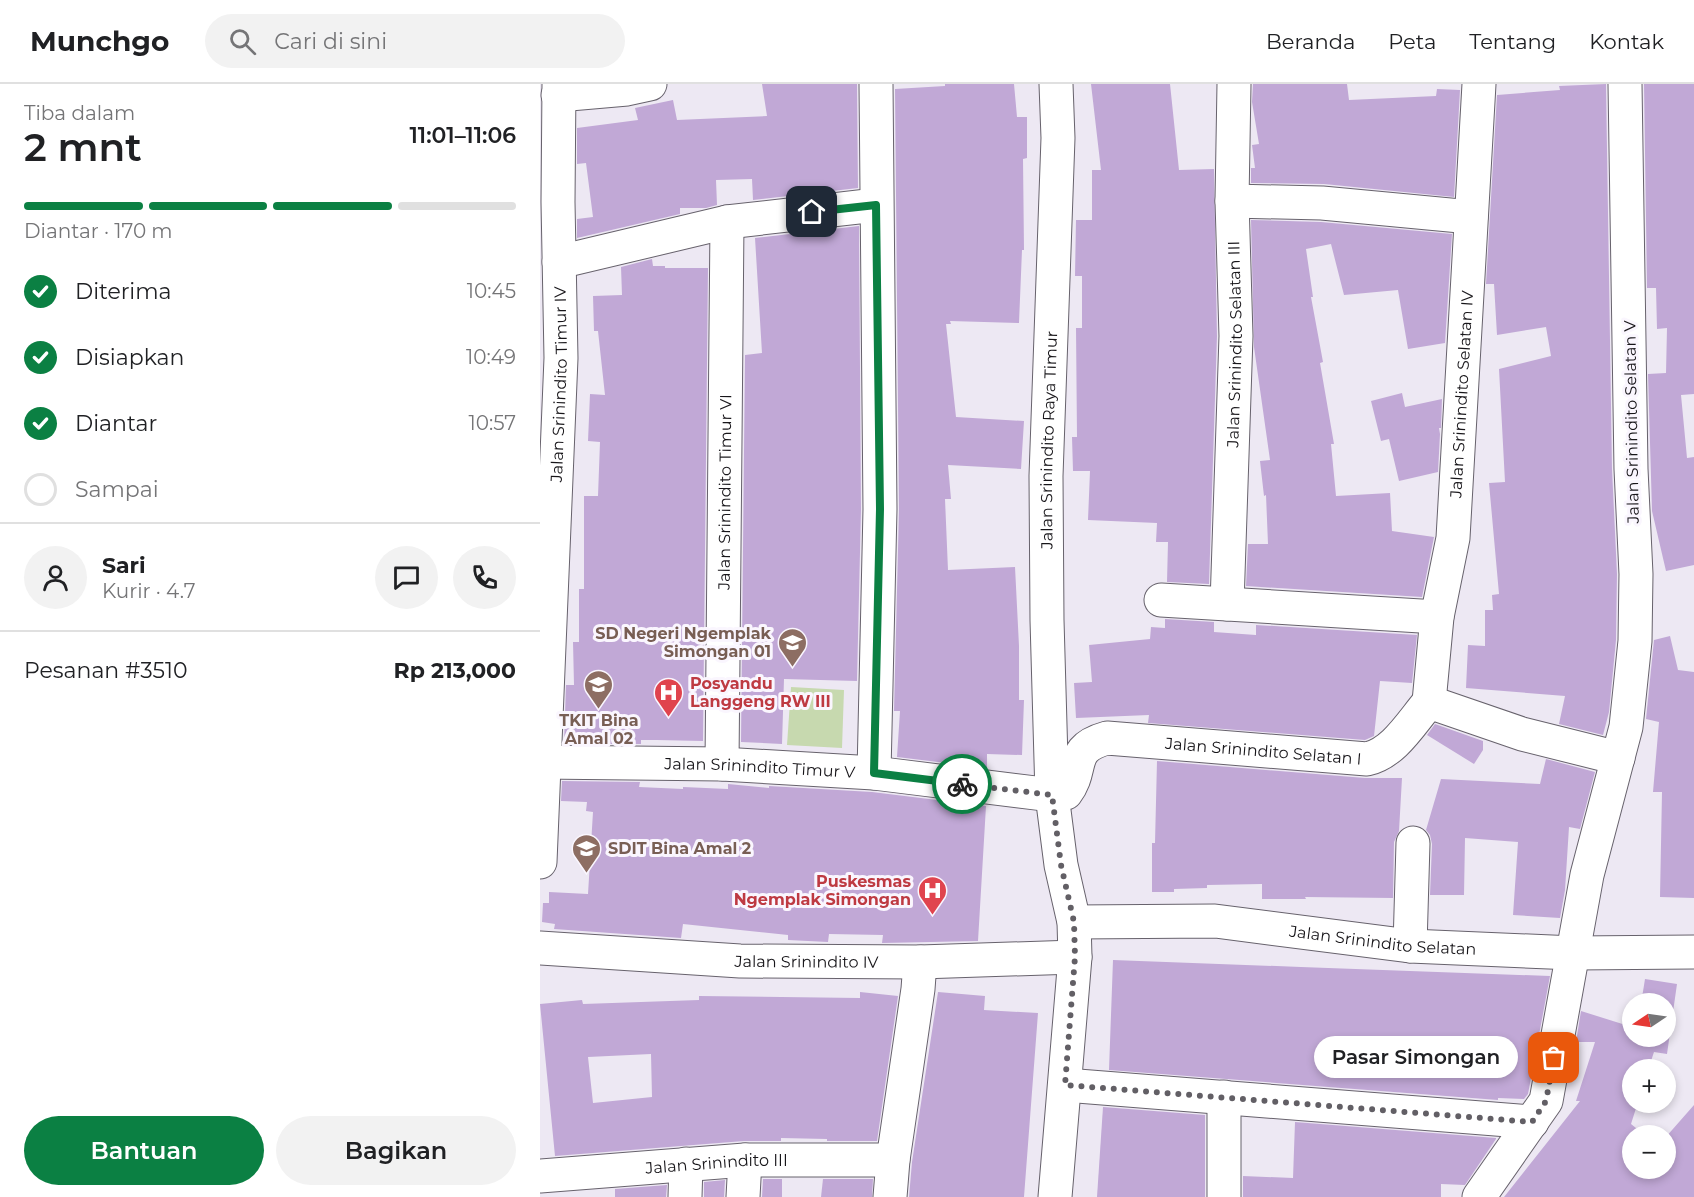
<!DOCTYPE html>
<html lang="id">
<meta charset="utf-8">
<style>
:root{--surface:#fff;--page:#f2f2f2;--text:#202124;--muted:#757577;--line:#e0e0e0;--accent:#0b8043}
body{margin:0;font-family:Montserrat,sans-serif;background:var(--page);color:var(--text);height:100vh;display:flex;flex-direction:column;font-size:22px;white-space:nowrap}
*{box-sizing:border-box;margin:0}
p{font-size:20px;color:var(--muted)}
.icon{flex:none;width:33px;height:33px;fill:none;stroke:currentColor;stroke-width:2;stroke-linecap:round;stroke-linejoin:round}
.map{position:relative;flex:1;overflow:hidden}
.drawer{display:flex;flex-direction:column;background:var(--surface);width:540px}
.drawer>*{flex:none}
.needle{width:39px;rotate:257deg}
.tools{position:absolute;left:1082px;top:909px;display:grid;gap:12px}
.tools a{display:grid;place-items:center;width:54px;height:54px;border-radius:50%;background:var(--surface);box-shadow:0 3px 9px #0003;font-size:30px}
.pin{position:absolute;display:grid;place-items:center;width:51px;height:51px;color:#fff;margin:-26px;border-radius:12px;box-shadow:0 3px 9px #0006}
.courier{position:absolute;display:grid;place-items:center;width:60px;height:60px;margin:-30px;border:4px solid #0b8043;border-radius:50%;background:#fff;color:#222;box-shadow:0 2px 8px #0007}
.bubble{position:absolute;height:42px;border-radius:21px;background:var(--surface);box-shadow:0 3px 9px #0003;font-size:20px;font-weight:600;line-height:42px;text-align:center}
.overview em{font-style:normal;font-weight:600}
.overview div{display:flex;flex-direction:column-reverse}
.overview{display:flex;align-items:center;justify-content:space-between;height:102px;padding:0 24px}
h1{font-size:39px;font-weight:600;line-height:45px}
.bar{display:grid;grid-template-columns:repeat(4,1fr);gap:9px 6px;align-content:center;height:72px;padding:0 24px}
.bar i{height:8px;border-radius:4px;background:var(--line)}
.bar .selected{background:var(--accent)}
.bar p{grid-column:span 4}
.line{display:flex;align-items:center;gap:15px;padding:0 24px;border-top:2px solid var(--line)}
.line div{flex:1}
.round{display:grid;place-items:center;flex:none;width:63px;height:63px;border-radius:32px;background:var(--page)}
ol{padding:0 24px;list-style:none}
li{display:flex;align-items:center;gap:18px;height:66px}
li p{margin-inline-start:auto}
li .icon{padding:6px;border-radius:50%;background:var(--accent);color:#fff;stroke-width:4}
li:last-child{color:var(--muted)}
li i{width:33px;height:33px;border:3px solid var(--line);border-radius:50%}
.primary-button{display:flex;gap:12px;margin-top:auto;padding:12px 24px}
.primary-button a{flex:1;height:69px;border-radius:36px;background:var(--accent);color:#fff;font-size:24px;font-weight:600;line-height:69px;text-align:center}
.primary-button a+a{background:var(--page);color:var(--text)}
header{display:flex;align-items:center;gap:36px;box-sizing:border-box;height:84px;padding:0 30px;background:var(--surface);border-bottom:2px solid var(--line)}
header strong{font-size:28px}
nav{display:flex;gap:33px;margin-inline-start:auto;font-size:21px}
.search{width:420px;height:54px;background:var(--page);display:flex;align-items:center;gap:15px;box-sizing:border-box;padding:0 21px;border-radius:33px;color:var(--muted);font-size:22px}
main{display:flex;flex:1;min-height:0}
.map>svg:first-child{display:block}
.green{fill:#c7d9af}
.building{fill:#c1a8d6;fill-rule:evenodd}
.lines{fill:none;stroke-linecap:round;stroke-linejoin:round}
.street-casing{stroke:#67626c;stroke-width:35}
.street{stroke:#fff;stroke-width:33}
.done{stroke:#625f65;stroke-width:6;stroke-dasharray:0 10.8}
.route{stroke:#0b8043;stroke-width:8}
.labels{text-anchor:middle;stroke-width:6;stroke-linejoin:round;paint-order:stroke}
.street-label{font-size:16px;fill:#171519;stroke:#faf6fe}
.education-label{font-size:16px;font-weight:bold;fill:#785e54;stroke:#faf6fe;text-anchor:end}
.health-label{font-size:16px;font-weight:bold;fill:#be3a42;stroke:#faf6fe;text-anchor:start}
</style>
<header>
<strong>Munchgo</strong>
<div class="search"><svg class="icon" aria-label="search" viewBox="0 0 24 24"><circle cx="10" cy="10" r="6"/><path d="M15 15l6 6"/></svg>Cari di sini</div>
<nav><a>Beranda</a><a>Peta</a><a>Tentang</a><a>Kontak</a></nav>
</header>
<main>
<section class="drawer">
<div class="overview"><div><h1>2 mnt</h1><p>Tiba dalam</p></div><em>11:01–11:06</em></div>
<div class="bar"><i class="selected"></i><i class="selected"></i><i class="selected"></i><i></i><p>Diantar · 170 m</p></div>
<ol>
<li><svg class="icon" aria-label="check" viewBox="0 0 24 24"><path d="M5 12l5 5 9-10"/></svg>Diterima<p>10:45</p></li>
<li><svg class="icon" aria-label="check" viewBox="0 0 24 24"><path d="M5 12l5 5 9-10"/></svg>Disiapkan<p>10:49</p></li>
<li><svg class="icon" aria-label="check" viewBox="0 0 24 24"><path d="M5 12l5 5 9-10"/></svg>Diantar<p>10:57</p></li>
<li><i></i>Sampai</li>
</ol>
<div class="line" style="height:108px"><a class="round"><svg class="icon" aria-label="person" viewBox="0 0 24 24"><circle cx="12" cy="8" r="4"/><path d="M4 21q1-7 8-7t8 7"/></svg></a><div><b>Sari</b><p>Kurir · 4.7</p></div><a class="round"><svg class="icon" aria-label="chat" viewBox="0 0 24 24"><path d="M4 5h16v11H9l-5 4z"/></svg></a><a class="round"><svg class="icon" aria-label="phone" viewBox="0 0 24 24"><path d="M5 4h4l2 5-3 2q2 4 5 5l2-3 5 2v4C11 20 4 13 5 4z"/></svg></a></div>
<div class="line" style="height:78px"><div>Pesanan #3510</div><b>Rp 213,000</b></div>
<div class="primary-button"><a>Bantuan</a><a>Bagikan</a></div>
</section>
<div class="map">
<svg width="1154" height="1113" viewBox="0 0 1154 1113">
<rect width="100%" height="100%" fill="#ede8f3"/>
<path class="green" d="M251 603 304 606 302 664 247 661Z"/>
<g class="building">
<path d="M222 0H317L318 104 213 116 212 95 176 96 177 121 166 124H140V130L37 154V135L53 133 46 79 37 80V44L98 36 95 24 133 16 137 36 227 32Z"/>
<path d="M405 0H474L477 33H487V74L483 75 484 166H482L479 239 410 237 411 240H406L416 333 484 337 481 385 408 381 411 415H405L408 486 475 483 479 562V616H484L482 671 447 670V684L357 673 360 627H354L359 425 355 5 405 2Z"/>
<path d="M551 0H630L639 86 674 85 677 252 669 500 627 498 628 458H616L617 439 548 436 550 387H533L532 353H537L536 244H542V192H535L536 136H552V86H561Z"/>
<path d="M713 0H807L809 16 896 12 897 5 920 6 914 113 784 100 711 99V84H715L712 61 719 60 712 18Z"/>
<path d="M1066 0 1072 385 1077 490 1076 556 1069 628 1063 651 1019 640 1025 612 926 604 928 561 945 562V526H953L952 511 959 510 949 399 965 398 959 285 1011 272 1006 243 957 251 954 200H946L957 11 1020 6 1019 2Z"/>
<path d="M1104 0H1154V310L1141 311 1147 374 1154 373V481L1126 487 1112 427 1108 290 1126 289 1127 244 1117 245 1116 204H1107Z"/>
<path d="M711 136 781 138 912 150 905 259 868 265 858 206 804 211 791 160 766 165 773 213H771L783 278 780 279 794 360H791L796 412 850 409 852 447 894 453 882 513 706 502 708 460H728L726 411 724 412 720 377 730 376 714 263Z"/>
<path d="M319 142 321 425 317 597 244 595 242 660 201 658 205 271 222 269 215 154Z"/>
<path d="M112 175 113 182H125V184H168L163 657 117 656H101V660H24L26 601H34L33 558H39V505H44V412H58L60 358 48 357 50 310 65 311 58 247H54L53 212 82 211 81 183Z"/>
<path d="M862 309 865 323 902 315 901 344H899L900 350 898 388 859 397 849 355 841 357 831 317Z"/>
<path d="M625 535 674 538V548L716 551V541L877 551 872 599 840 597 834 652 825 656 608 639 609 631 536 634 534 599 552 598 549 561 610 555 611 543 625 544Z"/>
<path d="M1130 552 1138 586 1154 588V814L1120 813 1122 708H1113L1119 638 1106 635 1114 556Z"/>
<path d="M895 640 943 657V666L934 680 887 651Z"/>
<path d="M1006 675 1055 688 1040 745 1029 743 1025 806 1020 834 973 831 978 758 925 754 924 811H890L892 760 890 751 886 746 901 695 1000 700Z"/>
<path d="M617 677 825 694H862L859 747 854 758 853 814 765 813 766 815H722V800L667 801V804L634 805V808H612V759H615Z"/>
<path d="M22 697 100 698 99 703 143 705V703L188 705V700L229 704V702L332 708 446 722 438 857 342 859 343 851 289 850 288 858 248 856V851L143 840 141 854 14 845 15 840 2 838 3 819H9V808L48 810 53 728 46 727 47 718 21 717Z"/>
<path d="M573 876 761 883 1010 892 988 1010 984 1015 958 1014V1016L569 986Z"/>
<path d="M1105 895 1137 900 1127 970 1114 968 1108 986H1092V1018H1098L1091 1040 1106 1052H1092V1084H1125V1054L1154 1021V1113H964L1040 1017H1036L1055 958H1036L1041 927 1092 943V952H1125V920H1101Z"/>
<path d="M320 908 358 912 337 1057H287V1055L241 1054V1057H204L15 1072 0 920 42 916 43 920 159 916V912L320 914ZM111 970 112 1013 53 1019 48 973Z"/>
<path d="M398 908 445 912 444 926 498 929 484 1113H369L372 1078Z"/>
<path d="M563 1023 665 1031V1113H557Z"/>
<path d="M755 1038 956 1054V1055L925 1101 901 1100V1113H703V1092L753 1094Z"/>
<path d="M223 1095H242V1113H222Z"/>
<path d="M283 1095H333L332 1113H281Z"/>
<path d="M185 1096 184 1113H164V1098Z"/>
<path d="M127 1101 126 1113H75V1105Z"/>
</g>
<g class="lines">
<defs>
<g id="street">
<path d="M18 11 87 5 110 0"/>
<path d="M692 117 782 119 931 133"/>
<path d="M19 178 187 138 336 121"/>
<path d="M621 516 897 533"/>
<path id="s1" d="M687 520 696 252 692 117 694 0"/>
<path id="s2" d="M889 618 897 533 913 454 939 0"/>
<path id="s3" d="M0 678 182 680 334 689 512 711 526 709C545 684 527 665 567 654L827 675C854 669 871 639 889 618L982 650 1078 674"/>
<path id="s4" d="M182 680 187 138"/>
<path d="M334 689 340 425 336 0"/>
<path id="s5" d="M0 778 21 274 18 118 19 0"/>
<path id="s6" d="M534 838 675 837 870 862 1034 869 1154 868"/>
<path d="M870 862 873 759"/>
<path id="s7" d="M0 864 200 877 380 878 535 873"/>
<path d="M525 1001 992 1038"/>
<path id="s8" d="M0 1092 205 1076H353"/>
<path d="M145 1113 146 1080"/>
<path d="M203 1113 205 1076"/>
<path d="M350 1113 353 1076 378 905 380 878"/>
<path id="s9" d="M515 1113 535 873 534 838 521 781 512 711 507 536 506 392 518 54 516 0"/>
<path d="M684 1113V1013"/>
<path d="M939 1113 1006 1017 1047 791 1086 643 1095 557 1096 490 1091 385 1085 0"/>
</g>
</defs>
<use href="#street" class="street-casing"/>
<use href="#street" class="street"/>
</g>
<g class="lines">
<path class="done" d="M422 700 512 711 521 781 534 838 535 873 525 1001 992 1038 1006 1017 1014 974"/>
<path class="route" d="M272 128 336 121 340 425 334 689 422 700"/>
</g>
<defs>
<symbol id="school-pin" viewBox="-11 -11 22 30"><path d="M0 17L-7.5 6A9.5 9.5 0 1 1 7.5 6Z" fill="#8d6e63" stroke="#faf6fe"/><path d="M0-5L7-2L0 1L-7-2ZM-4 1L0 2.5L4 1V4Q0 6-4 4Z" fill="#fff"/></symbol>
<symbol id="hospital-pin" viewBox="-11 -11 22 30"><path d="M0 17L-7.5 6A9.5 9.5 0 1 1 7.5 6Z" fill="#e0444e" stroke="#faf6fe"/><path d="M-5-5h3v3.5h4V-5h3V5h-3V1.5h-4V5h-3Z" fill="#fff"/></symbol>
</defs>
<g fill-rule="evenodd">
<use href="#school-pin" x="236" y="542" width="33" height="45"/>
<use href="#school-pin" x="42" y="584" width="33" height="45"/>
<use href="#hospital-pin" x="112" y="592" width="33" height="45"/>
<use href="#school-pin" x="30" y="748" width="33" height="45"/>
<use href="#hospital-pin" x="376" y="790" width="33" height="45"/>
</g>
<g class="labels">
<g class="street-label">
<text dy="6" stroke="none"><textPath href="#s1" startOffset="260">Jalan Srinindito Selatan III</textPath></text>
<text dy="6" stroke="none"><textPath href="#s5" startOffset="478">Jalan Srinindito Timur IV</textPath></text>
<text dy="6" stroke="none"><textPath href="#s2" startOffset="310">Jalan Srinindito Selatan IV</textPath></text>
<text transform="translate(1091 338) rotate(-91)" y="6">Jalan Srinindito Selatan V</text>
<text dy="6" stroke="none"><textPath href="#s9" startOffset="760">Jalan Srinindito Raya Timur</textPath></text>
<text dy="6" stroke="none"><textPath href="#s4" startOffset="272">Jalan Srinindito Timur VI</textPath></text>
<text dy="6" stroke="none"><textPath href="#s3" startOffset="758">Jalan Srinindito Selatan I</textPath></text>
<text dy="6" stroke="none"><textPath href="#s3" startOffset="220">Jalan Srinindito Timur V</textPath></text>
<text dy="6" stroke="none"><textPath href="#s6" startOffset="310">Jalan Srinindito Selatan</textPath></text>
<text dy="6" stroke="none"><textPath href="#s7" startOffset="267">Jalan Srinindito IV</textPath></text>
<text dy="6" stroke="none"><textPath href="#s8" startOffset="177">Jalan Srinindito III</textPath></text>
</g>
<g class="education-label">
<text x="231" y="555">SD Negeri Ngemplak<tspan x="231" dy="18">Simongan 01</tspan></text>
<text x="59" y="642" text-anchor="middle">TKIT Bina<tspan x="59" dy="18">Amal 02</tspan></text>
<text x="68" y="770" text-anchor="start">SDIT Bina Amal 2</text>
</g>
<g class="health-label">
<text x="150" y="605">Posyandu<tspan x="150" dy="18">Langgeng RW III</tspan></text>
<text x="371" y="803" text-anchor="end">Puskesmas<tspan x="371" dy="18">Ngemplak Simongan</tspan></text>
</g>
</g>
</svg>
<div class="tools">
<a><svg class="needle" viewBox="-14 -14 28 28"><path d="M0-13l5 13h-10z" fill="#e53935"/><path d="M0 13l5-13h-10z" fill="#757577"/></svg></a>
<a>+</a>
<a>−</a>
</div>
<div class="pin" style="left:1014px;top:974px;background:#ea580c"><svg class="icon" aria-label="bag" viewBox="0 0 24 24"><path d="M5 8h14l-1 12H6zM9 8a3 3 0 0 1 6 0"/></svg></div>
<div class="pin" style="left:272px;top:128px;background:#1f2937"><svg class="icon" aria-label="home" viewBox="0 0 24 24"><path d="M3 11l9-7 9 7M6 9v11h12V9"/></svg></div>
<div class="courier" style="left:422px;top:700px"><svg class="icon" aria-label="bike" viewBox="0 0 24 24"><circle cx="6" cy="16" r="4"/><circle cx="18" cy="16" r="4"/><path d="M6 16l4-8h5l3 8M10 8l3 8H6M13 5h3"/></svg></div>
<div class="bubble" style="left:774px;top:952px;width:204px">Pasar Simongan</div>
</div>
</main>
